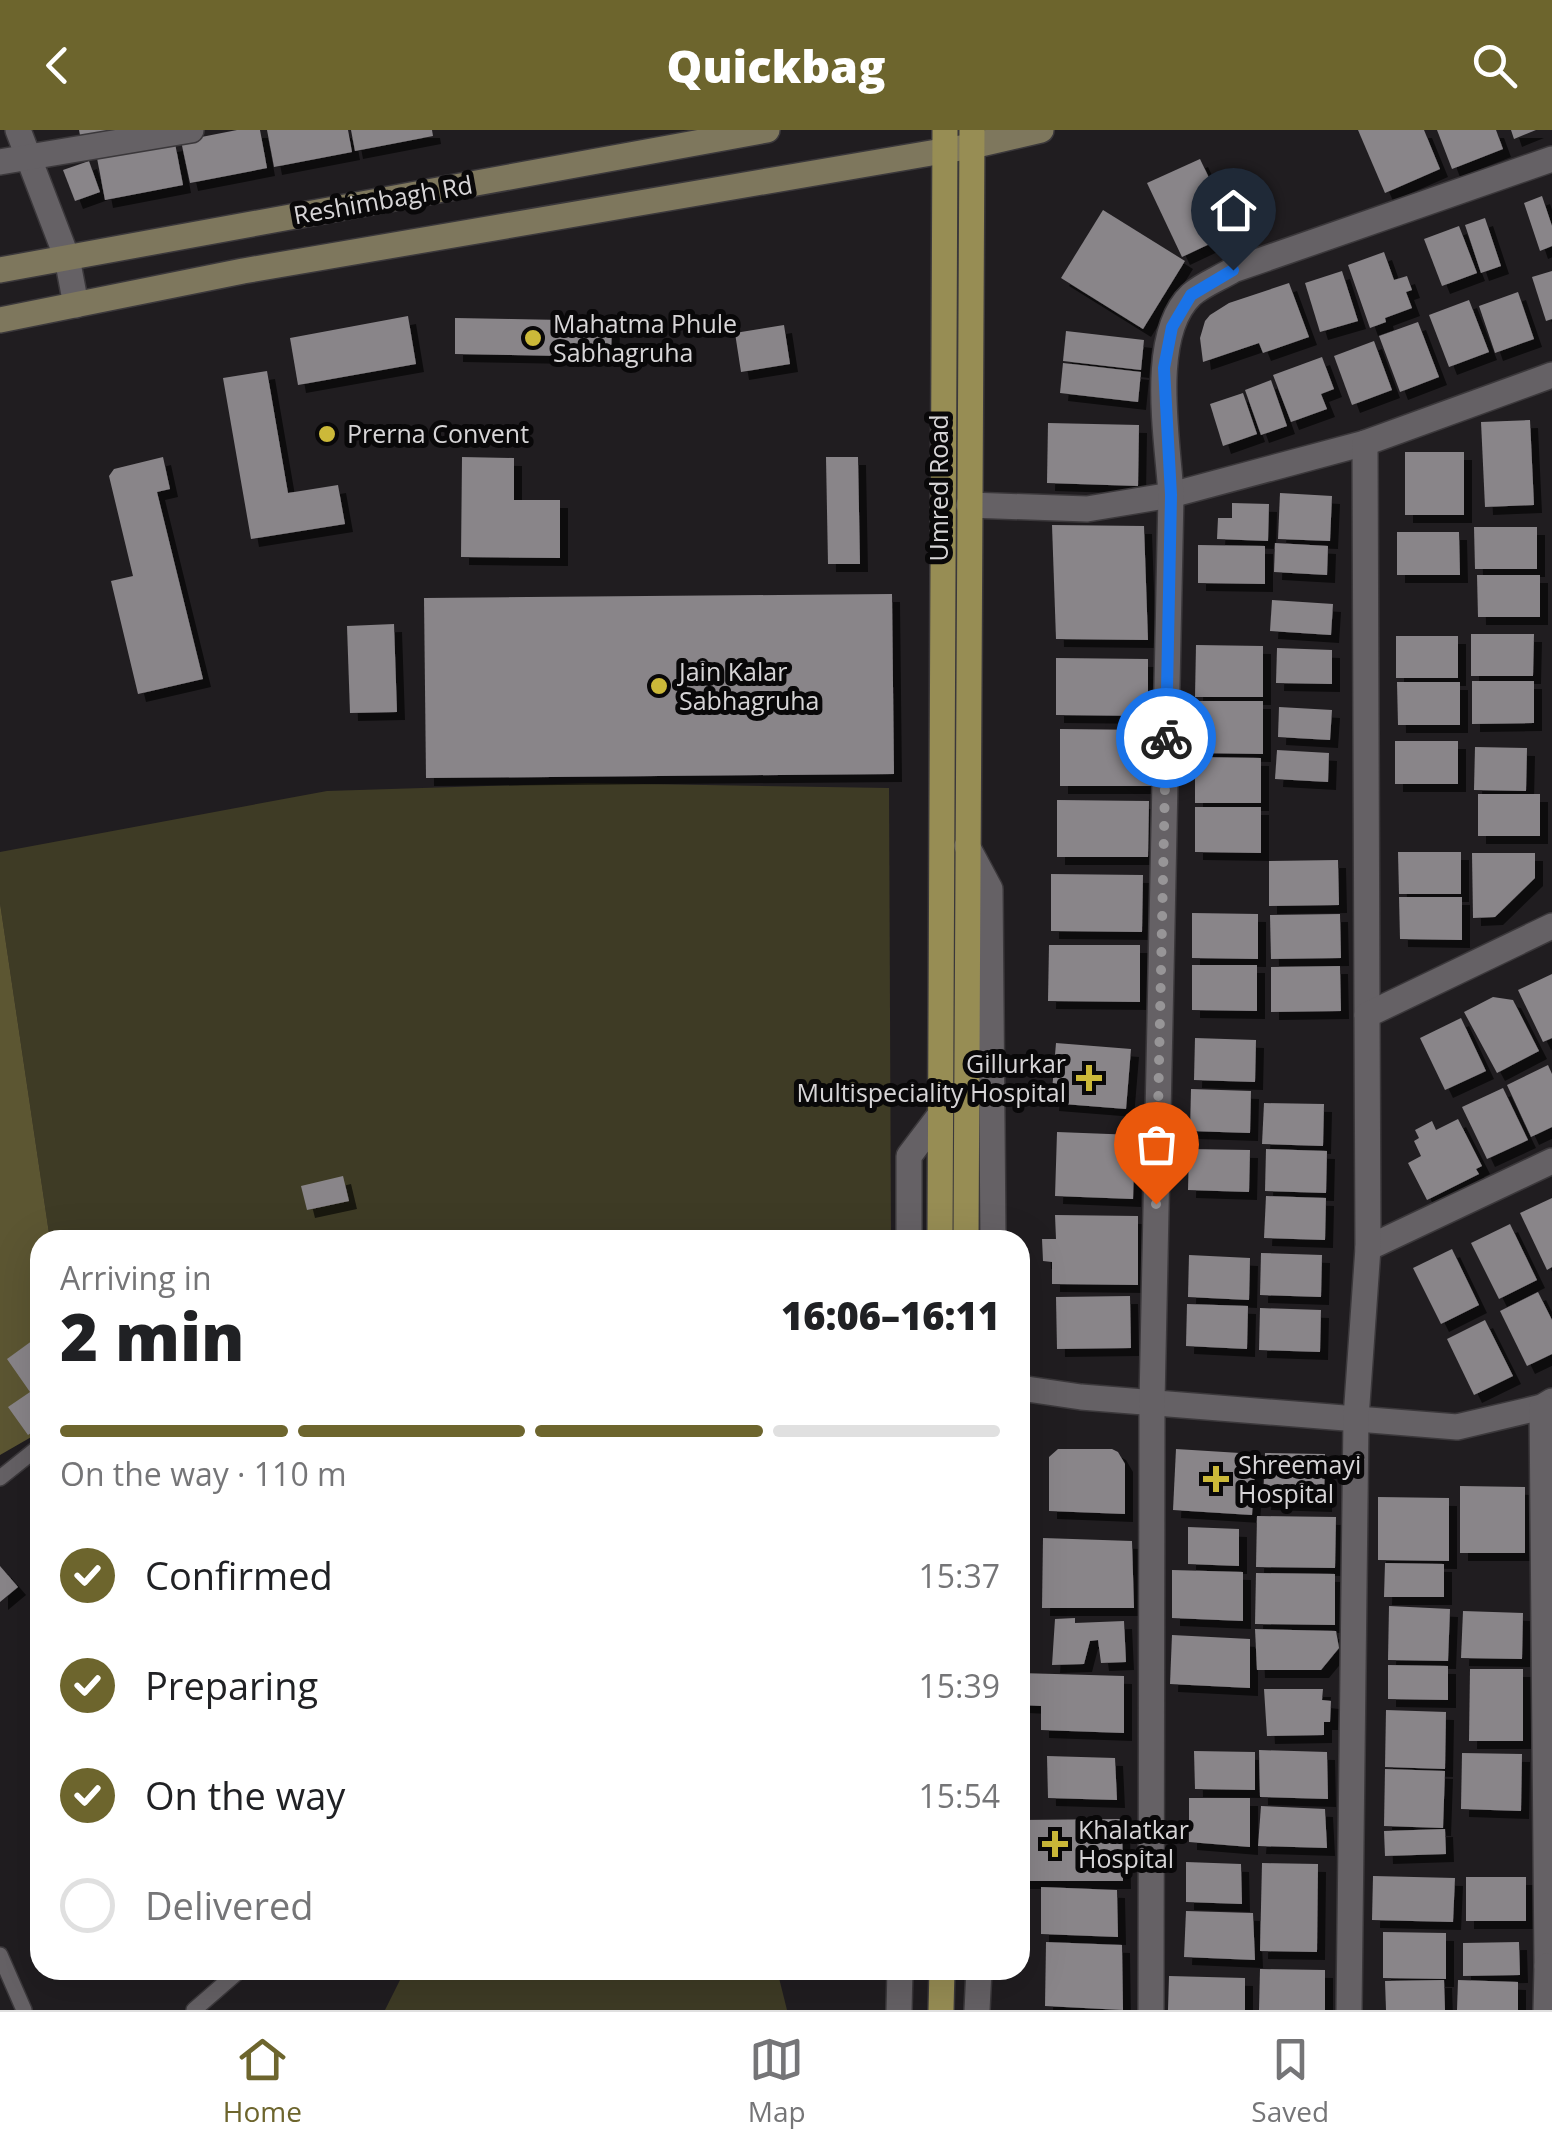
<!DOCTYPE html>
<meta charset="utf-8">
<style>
:root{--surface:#fff;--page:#f6f6f6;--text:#202124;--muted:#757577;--line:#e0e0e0;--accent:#6d652d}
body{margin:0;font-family:"Open Sans",sans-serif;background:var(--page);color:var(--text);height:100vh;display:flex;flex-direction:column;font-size:38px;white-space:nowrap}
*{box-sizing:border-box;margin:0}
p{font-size:32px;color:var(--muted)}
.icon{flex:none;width:55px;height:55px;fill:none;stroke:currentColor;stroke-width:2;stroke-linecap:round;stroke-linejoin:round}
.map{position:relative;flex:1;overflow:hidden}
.sheet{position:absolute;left:30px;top:1100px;width:1000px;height:750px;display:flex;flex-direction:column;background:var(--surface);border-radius:30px;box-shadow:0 10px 40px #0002}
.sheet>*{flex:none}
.pin{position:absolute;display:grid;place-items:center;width:85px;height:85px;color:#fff;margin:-102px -42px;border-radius:50% 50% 50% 0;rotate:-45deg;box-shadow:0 0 10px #0007}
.pin .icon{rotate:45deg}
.courier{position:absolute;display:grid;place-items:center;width:100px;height:100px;margin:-50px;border:8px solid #1a73e8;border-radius:50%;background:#fff;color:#222;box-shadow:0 2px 12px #0007}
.headline em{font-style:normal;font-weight:800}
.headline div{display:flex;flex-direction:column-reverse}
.headline{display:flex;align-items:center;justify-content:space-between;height:170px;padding:0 30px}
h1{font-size:65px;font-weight:800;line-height:75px}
.bar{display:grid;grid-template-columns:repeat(4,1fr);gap:15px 10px;align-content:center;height:120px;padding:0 30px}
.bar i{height:12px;border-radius:8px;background:var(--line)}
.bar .selected{background:var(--accent)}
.bar p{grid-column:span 4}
ol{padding:0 30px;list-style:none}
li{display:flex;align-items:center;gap:30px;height:110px}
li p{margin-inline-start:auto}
li .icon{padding:10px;border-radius:50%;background:var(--accent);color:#fff;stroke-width:4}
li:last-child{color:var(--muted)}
li i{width:55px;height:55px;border:5px solid var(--line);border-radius:50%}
header{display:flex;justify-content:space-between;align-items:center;height:130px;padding:0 30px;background:var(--accent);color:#fff;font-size:45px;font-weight:800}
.menu{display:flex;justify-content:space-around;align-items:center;height:140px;border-top:2px solid var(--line);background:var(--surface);font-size:28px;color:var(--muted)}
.menu a{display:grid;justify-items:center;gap:5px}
.menu .selected{color:var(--accent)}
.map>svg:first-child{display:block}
.green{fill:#3e3b25}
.forest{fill:#5c5632}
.building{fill:#898589;filter:url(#shadow)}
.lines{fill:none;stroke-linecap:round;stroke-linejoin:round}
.service-casing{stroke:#3b383b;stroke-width:18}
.minor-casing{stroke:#3b383b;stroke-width:28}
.tertiary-casing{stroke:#3b383b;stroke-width:28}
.secondary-casing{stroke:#3b383b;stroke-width:28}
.primary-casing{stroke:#3b383b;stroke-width:28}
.service{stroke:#656165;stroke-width:15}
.minor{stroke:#656165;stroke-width:25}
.tertiary{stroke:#656165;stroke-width:25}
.secondary{stroke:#7e775d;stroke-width:25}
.primary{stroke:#978d54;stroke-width:25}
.done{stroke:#979597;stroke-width:10;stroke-dasharray:0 18}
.route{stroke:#1a73e8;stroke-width:12}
.poi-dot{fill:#ccb939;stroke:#090809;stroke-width:4}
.labels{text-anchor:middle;stroke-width:10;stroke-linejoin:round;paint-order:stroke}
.street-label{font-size:25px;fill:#d7d5d7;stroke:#090809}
.poi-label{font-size:25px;fill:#d7d5d7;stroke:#090809;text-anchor:start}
</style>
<header><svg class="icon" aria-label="back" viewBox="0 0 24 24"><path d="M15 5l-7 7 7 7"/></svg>Quickbag<svg class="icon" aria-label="search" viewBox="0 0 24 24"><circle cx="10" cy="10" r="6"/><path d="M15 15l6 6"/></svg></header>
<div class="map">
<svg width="1552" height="1880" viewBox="0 0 1552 1880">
<defs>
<filter id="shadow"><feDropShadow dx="8" dy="8" stdDeviation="0" flood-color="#0009"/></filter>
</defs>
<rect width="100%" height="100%" fill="#201d20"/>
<g class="green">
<path d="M586 653 889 658 891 1110H50L0 773V722L327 661Z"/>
<path d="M405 1840H777L787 1880H385Z"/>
</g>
<path class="forest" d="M0 773 50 1110H40V1302L0 1325Z"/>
<g class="building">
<path d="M79 0H116L82 16Z"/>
<path d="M237 0H260L267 38 190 53 181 11Z"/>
<path d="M267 0H348L352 22 274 37Z"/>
<path d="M351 0H432L433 6 355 21Z"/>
<path d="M1358 0H1424L1440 39 1385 63Z"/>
<path d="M1437 0H1496L1503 19 1452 39Z"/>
<path d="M1511 0H1536L1514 9Z"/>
<path d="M175 13 183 55 105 70 97 28Z"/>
<path d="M1200 29 1235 102 1182 127 1147 53Z"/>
<path d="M89 31 100 62 75 71 63 40Z"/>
<path d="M1542 66 1552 96V116L1540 121 1524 73Z"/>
<path d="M1103 80 1185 131 1143 199 1061 148Z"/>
<path d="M1485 88 1501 136 1481 143 1465 95Z"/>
<path d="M1459 96 1477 143 1442 156 1424 109Z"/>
<path d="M1384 122 1394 150 1407 146 1412 160 1406 162 1412 178 1385 188 1386 192 1370 198 1348 135Z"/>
<path d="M1342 141 1358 191 1320 202 1305 153Z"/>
<path d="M1552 141V189L1546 191 1532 147Z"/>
<path d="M1289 153 1309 207 1263 223 1259 213 1203 232 1200 208 1205 191 1210 185 1229 173Z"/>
<path d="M1518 162 1534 209 1495 223 1479 176Z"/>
<path d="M1469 170 1489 222 1449 237 1429 185Z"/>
<path d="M408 186 416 234 298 255 290 208Z"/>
<path d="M455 188 612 191 611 227 455 224Z"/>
<path d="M1418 192 1439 247 1400 262 1379 206Z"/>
<path d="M784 195 790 234 741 242 735 203Z"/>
<path d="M1066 201 1144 210 1141 240 1063 231Z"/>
<path d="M1374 211 1392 260 1352 275 1334 226Z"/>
<path d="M1322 227 1334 259 1321 264 1327 279 1291 292 1273 245Z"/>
<path d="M1063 233 1141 242 1138 272 1060 263Z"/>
<path d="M267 241 288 363 338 355 345 394 251 409 223 248Z"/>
<path d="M1271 250 1287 296 1261 305 1245 260Z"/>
<path d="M1243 263 1257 304 1223 316 1210 274Z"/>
<path d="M1530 290 1534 375 1485 377 1481 292Z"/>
<path d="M1048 293 1139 295 1138 356 1047 353Z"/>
<rect x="1405" y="322" width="59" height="63"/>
<path d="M163 327 170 359 157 362 203 549 138 564 111 451 133 446 109 346 114 339Z"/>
<path d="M462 327 514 328V370H560V428L461 427Z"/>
<path d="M826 327H858L860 434H828Z"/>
<path d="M1280 363 1332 366 1330 411 1278 409Z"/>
<path d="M1232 373 1269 374 1268 411 1217 409 1218 388H1232Z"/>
<path d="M1052 395 1144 396 1148 510 1056 509Z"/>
<path d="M1474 397H1537V439H1475Z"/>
<path d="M1397 402H1459L1460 445H1397Z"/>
<path d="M1275 413 1328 416 1327 445 1274 442Z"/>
<path d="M1198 415 1265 416V454L1198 453Z"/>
<path d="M1477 445H1540V487H1478Z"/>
<path d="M892 464 894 644 426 648 424 468Z"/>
<path d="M1272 470 1333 474 1331 505 1270 501Z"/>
<path d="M394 494 397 582 350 583 347 496Z"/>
<path d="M1471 504H1534L1533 546H1471Z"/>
<rect x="1396" y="506" width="62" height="42"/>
<path d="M1196 515 1263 516V567H1195Z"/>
<path d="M1277 518 1332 520V554L1276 553Z"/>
<path d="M1056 528 1148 529V586L1056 585Z"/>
<path d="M1472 551H1534V593L1472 594Z"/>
<path d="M1397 552H1460V595H1398Z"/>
<path d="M1195 571H1263V624L1196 623Z"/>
<path d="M1279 577 1332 580 1330 610 1278 607Z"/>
<path d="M1060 599 1152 600V656H1060Z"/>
<rect x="1395" y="611" width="63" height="43"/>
<path d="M1475 617 1527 618 1526 661 1474 660Z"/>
<path d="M1277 620 1329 623 1328 652 1275 649Z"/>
<path d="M1195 627 1261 628V673H1195Z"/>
<rect x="1478" y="664" width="62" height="42"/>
<path d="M1057 670 1149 671 1148 727H1057Z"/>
<path d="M1195 677H1261V723L1195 722Z"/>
<path d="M1398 722H1461V764H1399Z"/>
<path d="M1472 723H1535V748L1495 787 1473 788Z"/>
<path d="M1338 730 1339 775 1269 776V731Z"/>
<path d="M1051 744 1143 745 1142 802 1051 801Z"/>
<path d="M1399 767H1462V810L1400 809Z"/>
<path d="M1192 783 1258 784V829L1192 828Z"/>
<path d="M1340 784 1341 828 1271 829 1270 785Z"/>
<path d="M1049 815H1140V872L1048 871Z"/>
<path d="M1192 835H1257V881L1192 880Z"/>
<path d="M1340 836 1341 881 1271 882V837Z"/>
<path d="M1552 844V908L1543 912 1518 860Z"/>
<path d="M1493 867 1513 870 1539 921 1497 943 1464 882Z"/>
<path d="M1461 888 1486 941 1445 960 1420 908Z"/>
<path d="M1195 908 1256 910 1255 952 1194 950Z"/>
<path d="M1056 913 1131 919 1126 979 1051 973Z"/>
<path d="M1548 935 1552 944V997L1531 1007 1507 955Z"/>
<path d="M1503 958 1528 1010 1487 1029 1462 977Z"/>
<path d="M1191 959 1251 961 1250 1003 1190 1001Z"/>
<path d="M1264 973 1324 974 1323 1016 1262 1014Z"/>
<path d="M1458 989 1482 1036 1476 1039 1479 1044 1427 1070 1408 1033 1421 1026 1414 1011 1419 1008 1415 1000 1432 991 1436 1000Z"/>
<path d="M1057 1002 1135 1005 1133 1069 1055 1066Z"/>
<path d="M1189 1019 1250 1020 1249 1062 1188 1060Z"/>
<path d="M1266 1019 1327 1021 1326 1063 1265 1061Z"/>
<path d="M343 1046 349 1071 307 1080 301 1056Z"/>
<path d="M1266 1066 1326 1068 1325 1110 1264 1108Z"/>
<path d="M1552 1068V1137L1547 1140 1520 1083Z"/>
<path d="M1055 1085 1138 1086V1155L1052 1154V1132L1043 1131 1042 1109H1056Z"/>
<path d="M1510 1094 1537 1150 1499 1169 1471 1113Z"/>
<path d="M1452 1119 1479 1175 1441 1194 1413 1138Z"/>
<path d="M1261 1123 1322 1125 1321 1167 1260 1165Z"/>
<path d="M1189 1125 1250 1128 1249 1170 1188 1167Z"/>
<path d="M1538 1162 1552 1190V1224L1527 1236 1500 1181Z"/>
<path d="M1130 1166 1131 1218 1057 1219 1056 1167Z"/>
<path d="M1187 1174 1248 1176 1247 1219 1186 1216Z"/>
<path d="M1260 1178 1321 1180 1320 1222 1259 1220Z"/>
<path d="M1485 1190 1513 1246 1474 1265 1447 1209Z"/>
<path d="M40 1205V1297L28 1305 8 1277 30 1262 7 1229Z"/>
<path d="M1058 1319H1112L1118 1322 1125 1334V1384L1049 1381V1327Z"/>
<path d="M1176 1319 1256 1324 1252 1385 1173 1380Z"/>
<path d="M1265 1323 1325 1324 1324 1374 1263 1372Z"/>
<path d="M1460 1356 1525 1357V1423H1460Z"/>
<path d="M1378 1367 1449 1368V1431L1378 1430Z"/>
<path d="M1257 1386 1336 1387 1335 1438 1256 1437Z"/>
<path d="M1188 1397 1239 1399V1436L1188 1434Z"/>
<path d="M1043 1408 1132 1411 1134 1478H1042Z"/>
<path d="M1385 1433 1444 1434V1467H1384Z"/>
<path d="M0 1436 18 1457 0 1472Z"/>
<path d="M1172 1440 1243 1442V1491L1172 1488Z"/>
<path d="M1256 1443 1335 1444V1495L1255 1494Z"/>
<path d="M1389 1476 1450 1479 1448 1531 1388 1530Z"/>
<path d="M1463 1481 1523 1483 1522 1529 1461 1528Z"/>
<path d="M1075 1488V1493L1124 1491 1126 1532 1101 1533 1098 1510 1090 1511 1084 1534 1052 1535 1055 1489Z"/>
<path d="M1255 1499 1336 1501 1339 1518 1321 1540H1257Z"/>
<path d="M1172 1505 1250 1509V1558L1170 1554Z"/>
<path d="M1388 1535 1448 1536V1570L1388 1569Z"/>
<path d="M1470 1539H1523V1611H1469Z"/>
<path d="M1020 1543 1124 1546V1603L1041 1600V1576L1020 1575Z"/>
<path d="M1264 1559H1323L1322 1570 1331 1571 1330 1592H1324V1605L1267 1606Z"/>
<path d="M1386 1580 1446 1582 1445 1639 1385 1637Z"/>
<path d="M1259 1620 1327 1622 1328 1669 1260 1667Z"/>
<path d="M1194 1621 1255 1622V1660L1195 1659Z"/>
<path d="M1462 1623 1522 1624 1521 1681 1461 1679Z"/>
<path d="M1047 1626 1115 1628 1117 1670 1048 1668Z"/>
<path d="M1385 1639 1445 1641 1443 1698 1384 1696Z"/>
<path d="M1189 1668H1250V1717L1189 1712Z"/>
<path d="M1261 1676 1325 1679 1327 1718 1258 1716Z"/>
<path d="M1122 1689 1123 1751H1020V1690Z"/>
<path d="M1445 1699 1446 1724 1385 1726 1384 1701Z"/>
<path d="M1186 1732 1241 1734 1242 1774 1186 1772Z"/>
<path d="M1262 1733 1318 1734 1317 1822 1260 1821Z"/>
<path d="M1373 1746 1455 1748 1453 1792 1372 1790Z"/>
<rect x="1466" y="1747" width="60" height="44"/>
<path d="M1041 1757 1117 1760 1118 1807 1041 1804Z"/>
<path d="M1186 1781 1253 1783 1255 1830 1184 1827Z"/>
<path d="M1383 1802 1446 1803V1849L1383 1848Z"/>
<path d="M1046 1812 1122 1815 1123 1880 1045 1876Z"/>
<path d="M1519 1812 1520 1845 1463 1846V1813Z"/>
<path d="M1260 1839 1325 1840V1880H1259Z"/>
<path d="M1169 1846 1245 1848V1880H1168Z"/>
<path d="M1444 1850 1445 1880H1386L1385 1851Z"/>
<path d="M1458 1850 1518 1852V1880H1457Z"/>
</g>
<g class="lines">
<defs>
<g id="service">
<path d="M0 1348 40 1316"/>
<path d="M0 1825 24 1880"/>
<path d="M194 1880 240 1840"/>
</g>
<g id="minor">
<path d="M18 0 67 128 76 175"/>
<path d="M0 32 191 0"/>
<path d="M969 375 1087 379 1171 365 1365 313"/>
<path d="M1367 885 1365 313 1552 245"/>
<path d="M1368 1118 1552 1031"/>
<path d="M1020 1258 1081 1267 1457 1297 1542 1277 1552 1271"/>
<path d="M1542 1277 1547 1836 1552 1832"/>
<path d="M1151 1880 1152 1271 1171 365C1168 311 1148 206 1191 165 1202 155 1220 148 1233 140L1552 29"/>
<path d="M1349 1880 1356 1288 1368 1118 1367 885 1552 796"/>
<path d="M1546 1880 1547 1836"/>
</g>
<g id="tertiary">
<path d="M967 716 990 759 993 1110"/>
<path d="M909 1110V1026L940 985"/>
<path d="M899 1880 900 1840"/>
<path d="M977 1880 979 1840"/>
</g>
<g id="secondary">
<path d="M0 140 767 0"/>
<path d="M0 190 243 141 972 16 1041 0"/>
</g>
<g id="primary">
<path d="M940 1110 945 0"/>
<path d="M966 1110 972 0"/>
<path d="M941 1880 942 1840"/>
</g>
</defs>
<use href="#service" class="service-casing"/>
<use href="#minor" class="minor-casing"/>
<use href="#tertiary" class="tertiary-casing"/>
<use href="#secondary" class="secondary-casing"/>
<use href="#primary" class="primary-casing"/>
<use href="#service" class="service"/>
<use href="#minor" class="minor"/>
<use href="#tertiary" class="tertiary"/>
<use href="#secondary" class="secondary"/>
<use href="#primary" class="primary"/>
</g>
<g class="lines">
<path class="done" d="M1156 1074 1166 608"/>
<path class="route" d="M1166 608 1171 365 1164 238 1172 197 1191 165 1233 140"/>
</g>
<g class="poi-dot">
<circle cx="533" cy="208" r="10"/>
<circle cx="327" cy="304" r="10"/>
<circle cx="659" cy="556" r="10"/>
<path d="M1084 933h10v10h10v10h-10v10h-10v-10h-10v-10h10z"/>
<path d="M1211 1334h10v10h10v10h-10v10h-10v-10h-10v-10h10z"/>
<path d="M1050 1699h10v10h10v10h-10v10h-10v-10h-10v-10h10z"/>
</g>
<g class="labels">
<g class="street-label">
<text transform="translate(383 70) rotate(-10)" y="9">Reshimbagh Rd</text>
<text transform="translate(939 358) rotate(-90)" y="9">Umred Road</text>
</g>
<g class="poi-label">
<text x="553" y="203">Mahatma Phule<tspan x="553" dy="29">Sabhagruha</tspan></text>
<text x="347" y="313">Prerna Convent</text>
<text x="679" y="551">Jain Kalar<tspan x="679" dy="29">Sabhagruha</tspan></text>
<text x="1066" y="943" text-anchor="end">Gillurkar<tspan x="1066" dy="29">Multispeciality Hospital</tspan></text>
<text x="1238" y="1344">Shreemayi<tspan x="1238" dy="29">Hospital</tspan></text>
<text x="1078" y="1709">Khalatkar<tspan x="1078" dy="29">Hospital</tspan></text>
</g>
</g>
</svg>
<div class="pin" style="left:1156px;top:1074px;background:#ea580c"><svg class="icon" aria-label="bag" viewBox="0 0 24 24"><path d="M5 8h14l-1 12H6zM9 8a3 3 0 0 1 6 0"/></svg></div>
<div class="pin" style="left:1233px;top:140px;background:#1f2937"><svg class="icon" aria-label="home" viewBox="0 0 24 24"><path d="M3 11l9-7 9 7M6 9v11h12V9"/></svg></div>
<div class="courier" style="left:1166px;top:608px"><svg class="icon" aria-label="bike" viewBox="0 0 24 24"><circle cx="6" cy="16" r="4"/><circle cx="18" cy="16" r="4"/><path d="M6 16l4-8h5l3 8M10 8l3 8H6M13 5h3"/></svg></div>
<section class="sheet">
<div class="headline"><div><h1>2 min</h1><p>Arriving in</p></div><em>16:06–16:11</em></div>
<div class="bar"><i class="selected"></i><i class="selected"></i><i class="selected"></i><i></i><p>On the way · 110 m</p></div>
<ol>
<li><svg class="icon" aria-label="check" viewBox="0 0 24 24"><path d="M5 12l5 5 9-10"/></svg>Confirmed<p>15:37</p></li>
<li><svg class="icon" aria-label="check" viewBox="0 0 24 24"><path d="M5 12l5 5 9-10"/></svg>Preparing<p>15:39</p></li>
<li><svg class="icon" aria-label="check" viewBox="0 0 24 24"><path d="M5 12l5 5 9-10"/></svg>On the way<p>15:54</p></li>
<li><i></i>Delivered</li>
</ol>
</section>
</div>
<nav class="menu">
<a class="selected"><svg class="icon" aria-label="home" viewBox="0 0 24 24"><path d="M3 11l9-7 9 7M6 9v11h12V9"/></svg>Home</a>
<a><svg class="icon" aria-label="map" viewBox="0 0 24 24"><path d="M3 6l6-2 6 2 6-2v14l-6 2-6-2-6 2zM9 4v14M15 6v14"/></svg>Map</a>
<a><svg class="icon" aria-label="saved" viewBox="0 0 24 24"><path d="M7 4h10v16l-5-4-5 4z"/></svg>Saved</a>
</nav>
